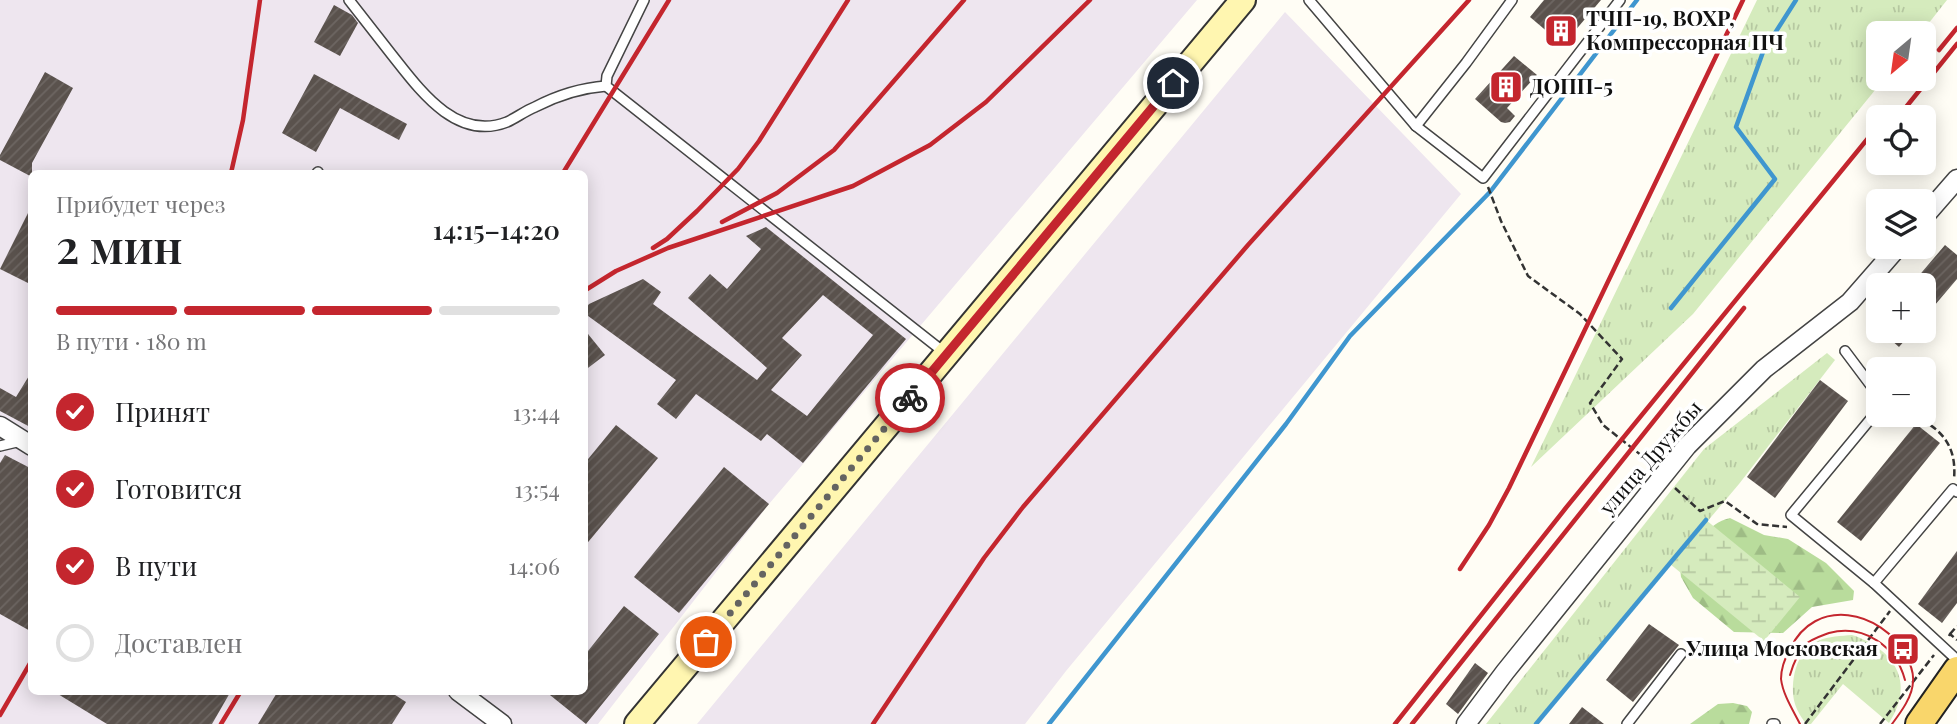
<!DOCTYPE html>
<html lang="ru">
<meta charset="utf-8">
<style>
:root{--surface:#fff;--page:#f6f6f6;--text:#202124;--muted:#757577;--line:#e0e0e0;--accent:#c4262e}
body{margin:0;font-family:"Playfair Display",serif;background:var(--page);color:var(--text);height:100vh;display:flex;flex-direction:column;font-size:26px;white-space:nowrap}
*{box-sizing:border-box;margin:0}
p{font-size:23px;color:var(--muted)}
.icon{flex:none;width:38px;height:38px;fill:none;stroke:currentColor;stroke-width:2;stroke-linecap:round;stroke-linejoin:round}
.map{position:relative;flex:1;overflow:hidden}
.panel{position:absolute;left:28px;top:170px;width:560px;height:525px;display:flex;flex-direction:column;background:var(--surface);border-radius:10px;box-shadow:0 4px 18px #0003}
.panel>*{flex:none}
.needle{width:46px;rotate:209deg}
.tools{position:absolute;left:1866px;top:21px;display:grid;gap:14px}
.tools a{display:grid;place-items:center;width:70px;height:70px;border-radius:10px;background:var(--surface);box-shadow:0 4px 18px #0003;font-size:35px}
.pin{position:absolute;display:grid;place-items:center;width:60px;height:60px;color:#fff;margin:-30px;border:4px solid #fff;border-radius:50%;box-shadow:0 2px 7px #0007}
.courier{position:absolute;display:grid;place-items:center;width:70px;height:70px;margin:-35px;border:5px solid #c4262e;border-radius:50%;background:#fff;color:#222;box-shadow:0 2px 9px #0007}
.summary em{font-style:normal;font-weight:600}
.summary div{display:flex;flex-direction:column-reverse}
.summary{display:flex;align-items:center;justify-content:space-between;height:119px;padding:0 28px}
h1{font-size:46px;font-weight:600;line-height:52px}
.bar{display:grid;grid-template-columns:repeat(4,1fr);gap:10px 7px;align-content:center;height:84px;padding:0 28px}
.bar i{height:9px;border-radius:5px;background:var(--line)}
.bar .current{background:var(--accent)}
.bar p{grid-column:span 4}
ol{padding:0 28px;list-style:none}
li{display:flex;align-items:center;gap:21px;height:77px}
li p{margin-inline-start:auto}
li .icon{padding:7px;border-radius:50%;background:var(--accent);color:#fff;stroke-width:4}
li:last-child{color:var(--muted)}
li i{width:38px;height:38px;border:4px solid var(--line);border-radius:50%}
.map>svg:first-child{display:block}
.industrial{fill:#eee6ef;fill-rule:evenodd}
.grass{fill:url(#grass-tufts)}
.forest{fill:url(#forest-firs)}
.wetland{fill:url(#wetland-marsh)}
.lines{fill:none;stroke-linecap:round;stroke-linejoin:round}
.stream{stroke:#3f96cf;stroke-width:4.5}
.building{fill:url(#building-hatch);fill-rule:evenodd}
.lane-casing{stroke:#444;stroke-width:12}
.street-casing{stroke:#444;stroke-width:21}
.secondary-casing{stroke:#333;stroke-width:28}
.primary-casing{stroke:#222;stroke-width:30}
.path{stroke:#333;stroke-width:2.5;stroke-dasharray:7 3.5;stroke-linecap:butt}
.lane{stroke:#fff;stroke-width:9}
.street{stroke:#fff;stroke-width:18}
.secondary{stroke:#fff6b0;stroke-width:24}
.primary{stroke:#f9d66b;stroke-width:26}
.tram{stroke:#c4262e;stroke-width:2}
.rail{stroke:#c4262e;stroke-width:4.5}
.done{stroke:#646461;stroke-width:7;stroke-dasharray:0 12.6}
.route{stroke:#c4262e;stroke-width:9}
.labels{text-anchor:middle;stroke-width:7;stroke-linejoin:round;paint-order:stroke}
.poi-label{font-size:21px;font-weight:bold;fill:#111;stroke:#fff;text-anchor:start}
.street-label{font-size:21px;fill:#111;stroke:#fff}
</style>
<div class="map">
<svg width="1957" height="724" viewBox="0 0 1957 724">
<defs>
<pattern id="grass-tufts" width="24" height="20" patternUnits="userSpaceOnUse" patternTransform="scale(1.75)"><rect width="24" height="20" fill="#d5ebbd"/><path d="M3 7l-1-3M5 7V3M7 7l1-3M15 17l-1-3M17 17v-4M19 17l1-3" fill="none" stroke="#b6c8a1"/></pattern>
<pattern id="forest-firs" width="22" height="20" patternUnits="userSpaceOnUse" patternTransform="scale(1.75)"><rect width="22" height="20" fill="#b9dc9c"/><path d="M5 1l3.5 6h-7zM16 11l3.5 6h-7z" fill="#9ebc85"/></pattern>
<pattern id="wetland-marsh" width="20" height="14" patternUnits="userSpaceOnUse" patternTransform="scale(1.75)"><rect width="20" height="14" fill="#d5ebbd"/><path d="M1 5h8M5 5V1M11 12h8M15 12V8" fill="none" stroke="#b6c8a1"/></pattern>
<pattern id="building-hatch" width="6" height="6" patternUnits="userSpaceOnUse" patternTransform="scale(1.75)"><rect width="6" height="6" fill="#5a524d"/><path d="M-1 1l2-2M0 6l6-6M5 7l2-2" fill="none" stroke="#6d6662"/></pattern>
</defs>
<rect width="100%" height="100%" fill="#fffdf5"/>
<g class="industrial">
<path d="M0 0H1197L769 504 598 724H0ZM32 173H584V691H32Z"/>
<path d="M1285 12 1461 194 1066 671 1025 724H697Z"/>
</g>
<g class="grass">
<path d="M1757 0H1947L1921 33H1878V79H1884L1693 314 1531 467Z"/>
<path d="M1827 353 1835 360 1739 484 1536 724H1486L1704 449Z"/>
<path d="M1852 635C1894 649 1916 682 1889 723L1843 684 1811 724H1806C1802 718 1797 711 1795 704 1789 683 1796 650 1818 641 1829 636 1841 636 1852 635Z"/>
</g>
<g class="forest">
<path d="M1730 518 1764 535 1788 539 1826 563 1854 591 1853 600 1812 607 1783 633 1734 632 1693 598 1681 577 1680 568C1692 549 1707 523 1730 518Z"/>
<path d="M1733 703 1747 706 1752 712 1749 724H1690L1718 704Z"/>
</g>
<path class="wetland" d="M1706 520 1800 597 1764 641 1670 564Z"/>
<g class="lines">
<g class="stream">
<path d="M1671 308 1775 179 1736 127 1763 52 1796 0"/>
<path d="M1049 724 1286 424 1350 336 1490 192 1637 0"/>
<path d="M1536 724 1706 520"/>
</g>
</g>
<g class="building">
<path d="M1544 0H1601L1563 45 1530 17Z"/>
<path d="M334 5 352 15 358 23 340 56 314 42Z"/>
<path d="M1514 56 1537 75 1507 108 1515 116 1510 122 1505 123 1501 122 1475 99Z"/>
<path d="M45 72 73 88 32 163V177L0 160V155Z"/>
<path d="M314 74 407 124 399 140 340 108 316 152 282 133Z"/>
<path d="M32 205V285L0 269Z"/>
<path d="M766 227 906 339 803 463 767 434 761 441 696 394 676 419 657 404 676 380 584 313V310L589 304 643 279 661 292 653 304 757 380 767 368 688 298 710 274 727 289 761 249 746 236ZM823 295 873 335 807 416 771 390 802 355 782 338Z"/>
<path d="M1945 245 1957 255V279L1923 319V285H1911Z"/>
<path d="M584 329 605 355 584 371Z"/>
<path d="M1881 331H1913L1899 347Z"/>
<path d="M32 371V428L0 411V388L16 397Z"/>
<path d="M1820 380 1848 401 1775 498 1747 477Z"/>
<path d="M1916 424 1940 443 1861 541 1837 522Z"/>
<path d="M616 425 658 458 584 547V464Z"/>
<path d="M5 455 32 469V632L0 614V463Z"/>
<path d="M724 467 769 504 679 613 634 577Z"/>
<path d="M1957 551V603L1942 623 1918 604Z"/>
<path d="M624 606 659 634 586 724 545 691H584V656Z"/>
<path d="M1649 624 1679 645 1633 702 1606 680Z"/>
<path d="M1475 663 1488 673 1458 714 1446 704Z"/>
<path d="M53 691H231L212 724H107Z"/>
<path d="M278 691H389L406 702 392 724H258Z"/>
<path d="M1582 707 1604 724H1569Z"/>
</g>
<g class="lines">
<defs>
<g id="lane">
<path d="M349 0C363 18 377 36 392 55 419 89 456 142 507 122 516 118 525 111 535 107 558 95 580 88 606 86"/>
<path d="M644 0 607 76 606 86 945 353"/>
<path d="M1309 0 1416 126 1483 178 1620 0"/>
<path d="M1416 126 1466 63 1512 0"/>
<path d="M317 173 318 172"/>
<path d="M1845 351 1878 395"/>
<path d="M1878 410 1791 515 1874 583 1957 660"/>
<path d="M0 446 21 441"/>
<path d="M1874 583 1953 489 1957 492"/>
<path d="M1627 724 1681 654"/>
<path d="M1772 724H1775"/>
</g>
<g id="street">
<path d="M1923 218 1957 179"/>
<path d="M0 426 32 446"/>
<path d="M458 691 502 724"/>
<path d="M1466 724 1505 672 1687 446 1764 369 1850 302 1898 247"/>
</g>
<path id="secondary" d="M637 724 1243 0"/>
<path id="primary" d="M1919 724 1957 670"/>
</defs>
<use href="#lane" class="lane-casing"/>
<use href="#street" class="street-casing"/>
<use href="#secondary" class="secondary-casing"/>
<use href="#primary" class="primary-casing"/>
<g class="path">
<path d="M1488 187 1501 221 1528 276 1580 314 1622 359 1590 403 1603 425 1651 463"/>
<path d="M1912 415C1941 428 1957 445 1954 479"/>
<path d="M1675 488 1700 511 1725 501 1757 524 1787 527"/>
<path d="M1950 634 1957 626"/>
<path d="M1949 636 1950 634 1957 640"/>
<path d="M1805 724 1890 611"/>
<path d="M1880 724 1934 655"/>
</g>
<use href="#lane" class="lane"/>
<use href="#street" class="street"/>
<use href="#secondary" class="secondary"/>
<use href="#primary" class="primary"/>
<g class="tram">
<path d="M1790 675C1793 665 1797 653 1805 645 1811 639 1821 636 1829 633 1864 624 1896 646 1905 680"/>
<path d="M1800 724C1793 710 1783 695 1781 679 1781 668 1785 658 1790 649 1815 596 1881 610 1906 655 1910 663 1914 672 1913 681 1913 696 1901 712 1892 724"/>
</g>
<g class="rail">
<path d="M1939 50 1957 28"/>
<path d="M1898 117 1957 44"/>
<path d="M231 173 243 120 260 0"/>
<path d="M563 173 669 0"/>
<path d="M722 222 777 193 834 150 964 0"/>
<path d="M653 248 667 239 697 211 738 169 759 141 848 0"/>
<path d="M584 291 616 271 668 248 853 186 930 145 986 102 1090 0"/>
<path d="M1460 569 1489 525 1509 488 1743 0"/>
<path d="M0 715 32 660"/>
<path d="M221 724 241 691"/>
<path d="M873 724 984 558 1023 507 1248 245 1469 0"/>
<path d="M1395 724 1565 509 1878 126"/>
<path d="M1412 724 1744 308"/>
</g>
</g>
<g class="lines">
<path class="done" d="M706 642 910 398"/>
<path class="route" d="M910 398 1173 83"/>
</g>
<defs>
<symbol id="building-square" viewBox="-11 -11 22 22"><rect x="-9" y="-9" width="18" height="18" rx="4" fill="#c4262e" stroke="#fff"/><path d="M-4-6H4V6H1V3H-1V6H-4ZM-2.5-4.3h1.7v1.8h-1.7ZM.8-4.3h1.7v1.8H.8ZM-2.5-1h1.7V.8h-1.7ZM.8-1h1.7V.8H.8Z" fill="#fff"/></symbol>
<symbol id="bus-square" viewBox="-11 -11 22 22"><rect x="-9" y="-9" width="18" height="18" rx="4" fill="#c4262e" stroke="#fff"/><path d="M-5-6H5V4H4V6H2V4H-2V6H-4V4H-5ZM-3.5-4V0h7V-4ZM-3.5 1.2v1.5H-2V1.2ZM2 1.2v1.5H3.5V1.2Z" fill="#fff"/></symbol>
</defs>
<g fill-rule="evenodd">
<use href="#building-square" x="1542" y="12" width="38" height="38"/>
<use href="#building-square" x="1487" y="68" width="38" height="38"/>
<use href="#bus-square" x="1884" y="630" width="38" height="38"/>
</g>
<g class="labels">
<g class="poi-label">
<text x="1586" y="26">ТЧП-19, ВОХР,<tspan x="1586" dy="24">Компрессорная ПЧ</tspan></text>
<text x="1530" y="94">ДОПП-5</text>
<text x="1878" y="656" text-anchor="end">Улица Московская</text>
</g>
<g class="street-label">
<text transform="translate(1651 458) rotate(-49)" y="7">улица Дружбы</text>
</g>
</g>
</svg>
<div class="tools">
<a><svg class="needle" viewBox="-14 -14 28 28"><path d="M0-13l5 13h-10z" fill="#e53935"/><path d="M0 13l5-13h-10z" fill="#757577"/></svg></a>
<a><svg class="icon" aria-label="locate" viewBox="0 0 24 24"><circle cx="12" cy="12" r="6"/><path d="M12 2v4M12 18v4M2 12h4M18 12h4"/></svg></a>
<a><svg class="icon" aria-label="layers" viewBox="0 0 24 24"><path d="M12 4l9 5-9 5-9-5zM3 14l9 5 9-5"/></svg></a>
<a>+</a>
<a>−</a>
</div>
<div class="pin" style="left:706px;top:642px;background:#ea580c"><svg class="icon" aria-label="bag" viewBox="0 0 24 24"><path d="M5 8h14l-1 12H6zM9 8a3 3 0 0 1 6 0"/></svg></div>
<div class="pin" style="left:1173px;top:83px;background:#1f2937"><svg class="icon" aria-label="home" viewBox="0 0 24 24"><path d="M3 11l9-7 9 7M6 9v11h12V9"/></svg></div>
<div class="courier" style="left:910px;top:398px"><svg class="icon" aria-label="bike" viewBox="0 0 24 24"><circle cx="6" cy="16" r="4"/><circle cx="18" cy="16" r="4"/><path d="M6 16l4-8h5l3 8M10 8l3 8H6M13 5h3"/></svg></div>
<section class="panel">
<div class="summary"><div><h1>2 мин</h1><p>Прибудет через</p></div><em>14:15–14:20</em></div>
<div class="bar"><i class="current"></i><i class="current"></i><i class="current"></i><i></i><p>В пути · 180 m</p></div>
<ol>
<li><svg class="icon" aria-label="check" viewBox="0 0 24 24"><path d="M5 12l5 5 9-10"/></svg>Принят<p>13:44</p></li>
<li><svg class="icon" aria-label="check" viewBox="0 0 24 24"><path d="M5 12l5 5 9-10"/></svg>Готовится<p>13:54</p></li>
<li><svg class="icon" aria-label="check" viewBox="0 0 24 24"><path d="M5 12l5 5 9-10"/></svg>В пути<p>14:06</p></li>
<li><i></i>Доставлен</li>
</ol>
</section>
</div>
